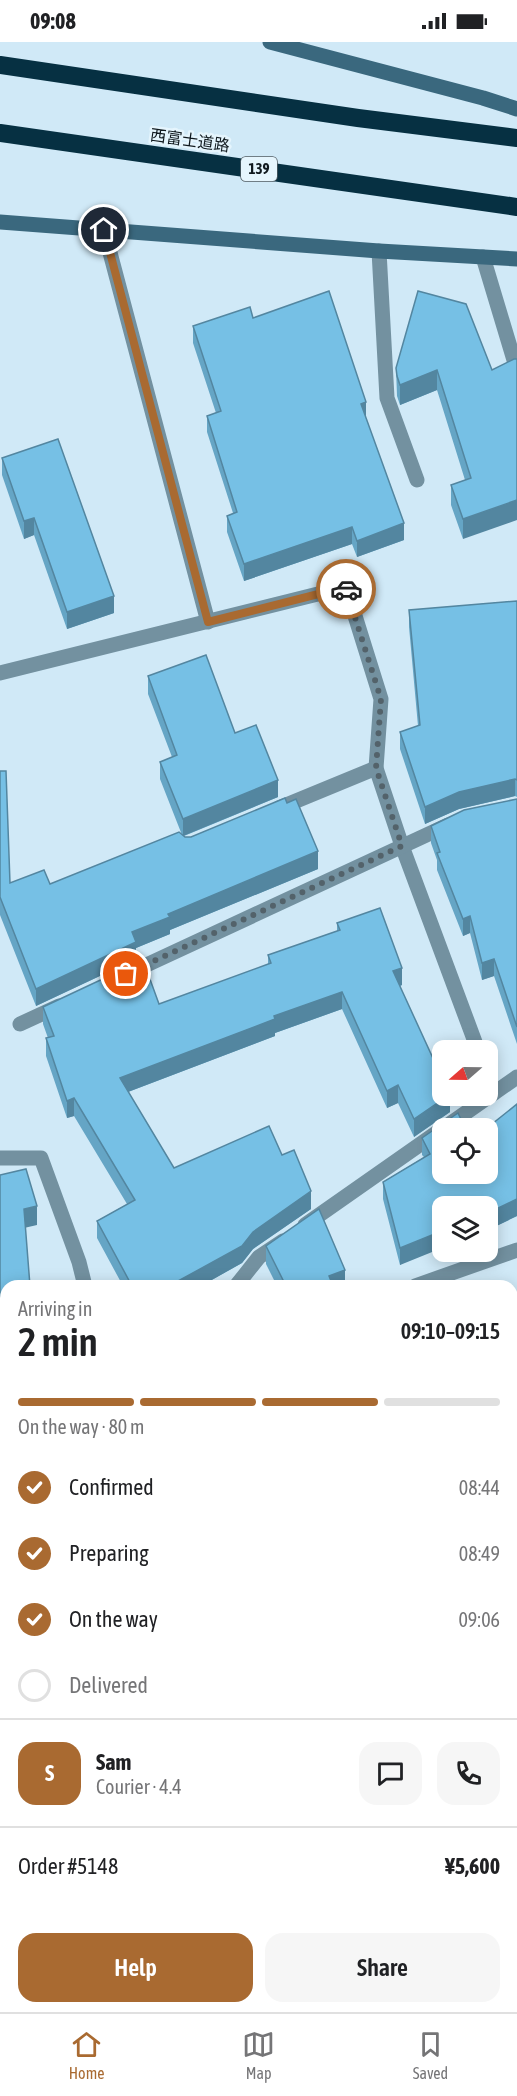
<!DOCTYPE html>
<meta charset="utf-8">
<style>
:root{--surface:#fff;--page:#f6f6f6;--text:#202124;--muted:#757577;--line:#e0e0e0;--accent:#a96a31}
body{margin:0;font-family:"Asap Condensed","Noto Sans JP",sans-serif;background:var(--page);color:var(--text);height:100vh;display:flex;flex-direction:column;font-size:22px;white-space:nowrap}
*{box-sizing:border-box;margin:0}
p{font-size:20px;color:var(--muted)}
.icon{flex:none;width:33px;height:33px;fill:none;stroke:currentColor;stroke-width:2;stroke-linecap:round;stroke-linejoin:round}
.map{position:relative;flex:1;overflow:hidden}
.sheet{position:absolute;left:0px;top:1238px;width:518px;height:734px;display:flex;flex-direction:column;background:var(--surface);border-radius:18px 18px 0 0;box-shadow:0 3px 15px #0003}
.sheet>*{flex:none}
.needle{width:39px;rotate:250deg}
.fabs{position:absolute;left:432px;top:998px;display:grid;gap:12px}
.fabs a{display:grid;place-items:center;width:66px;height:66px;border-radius:12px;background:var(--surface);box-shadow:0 3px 15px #0003;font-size:30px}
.pin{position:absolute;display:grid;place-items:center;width:51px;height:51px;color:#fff;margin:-26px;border:3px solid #fff;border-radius:50%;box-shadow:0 2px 6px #0007}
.courier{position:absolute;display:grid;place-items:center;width:60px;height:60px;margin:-30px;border:4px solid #a96a31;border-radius:50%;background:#fff;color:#222;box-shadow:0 2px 8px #0007}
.headline em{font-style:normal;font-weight:600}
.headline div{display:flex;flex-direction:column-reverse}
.headline{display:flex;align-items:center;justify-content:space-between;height:102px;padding:0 18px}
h1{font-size:39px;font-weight:600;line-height:45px}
.bar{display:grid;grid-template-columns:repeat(4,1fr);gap:9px 6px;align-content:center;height:72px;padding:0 18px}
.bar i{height:8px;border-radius:4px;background:var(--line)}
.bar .selected{background:var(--accent)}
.bar p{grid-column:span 4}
.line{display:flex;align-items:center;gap:15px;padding:0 18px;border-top:2px solid var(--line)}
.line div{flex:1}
.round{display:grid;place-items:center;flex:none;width:63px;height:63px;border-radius:18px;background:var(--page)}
ol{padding:0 18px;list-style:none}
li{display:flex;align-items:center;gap:18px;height:66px}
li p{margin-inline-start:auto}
li .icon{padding:6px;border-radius:50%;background:var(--accent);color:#fff;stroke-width:4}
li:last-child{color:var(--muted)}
li i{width:33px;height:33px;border:3px solid var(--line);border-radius:50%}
.cta{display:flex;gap:12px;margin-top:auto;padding:12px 18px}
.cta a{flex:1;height:69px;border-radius:18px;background:var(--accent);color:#fff;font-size:24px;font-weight:600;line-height:69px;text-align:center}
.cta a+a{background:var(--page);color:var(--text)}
.status{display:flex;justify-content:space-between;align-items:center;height:42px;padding:0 30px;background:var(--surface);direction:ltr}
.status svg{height:16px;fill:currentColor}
.dock{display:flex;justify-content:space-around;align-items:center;height:84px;border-top:2px solid var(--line);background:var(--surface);font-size:16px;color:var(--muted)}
.dock a{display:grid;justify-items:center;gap:3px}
.dock .selected{color:var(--accent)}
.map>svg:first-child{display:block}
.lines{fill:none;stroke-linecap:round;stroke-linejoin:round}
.service{stroke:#7391a0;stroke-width:15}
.minor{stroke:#7391a0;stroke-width:15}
.secondary{stroke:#3a687e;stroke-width:15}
.motorway{stroke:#063042;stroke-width:18}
.wall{fill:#65a5c5}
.shaded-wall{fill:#5386a0}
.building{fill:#76c0e5;stroke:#5386a0;stroke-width:1.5}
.done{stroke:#53626a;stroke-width:6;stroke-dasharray:0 10.8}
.route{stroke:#a96a31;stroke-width:8}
.labels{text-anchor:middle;stroke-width:5;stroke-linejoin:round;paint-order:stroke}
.shield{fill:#e5f5fd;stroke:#505b61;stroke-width:1.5}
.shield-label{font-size:15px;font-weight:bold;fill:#10191e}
.street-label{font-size:16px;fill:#10191e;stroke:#e5f5fd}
</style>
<div class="status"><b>09:08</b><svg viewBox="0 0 49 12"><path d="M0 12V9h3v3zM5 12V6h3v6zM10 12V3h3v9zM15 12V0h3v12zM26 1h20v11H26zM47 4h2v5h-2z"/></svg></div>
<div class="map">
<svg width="517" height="1970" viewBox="0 0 517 1970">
<rect width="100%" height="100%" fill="#d0e9f7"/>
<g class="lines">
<g class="service">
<path d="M104 188 208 580"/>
<path d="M346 545 381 657 376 726 402 804 478 1008"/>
<path d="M488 1033 494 1051"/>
<path d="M401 1965 402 1970"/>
</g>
<g class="minor">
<path d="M379 209 387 356 417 438"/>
<path d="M483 215 517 328"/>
<path d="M0 631 346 545"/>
<path d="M279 766 376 726"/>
<path d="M127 932 448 783"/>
<path d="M20 982 59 964"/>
<path d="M444 1086 517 1035"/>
<path d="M0 1116H41L79 1220 85 1244"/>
<path d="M305 1183 442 1087"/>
<path d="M236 1244 259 1215 283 1199"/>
<path d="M415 1244 517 1208"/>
<path d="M0 1432 6 1430"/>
<path d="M0 1794 6 1795"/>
<path d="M70 1970 73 1965"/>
</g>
<g class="secondary">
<path d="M270 0 483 56 517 67"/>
<path d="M0 180 379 209 517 217"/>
</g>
<g class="motorway">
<path d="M0 23 358 76 517 96"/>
<path d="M0 91 517 165"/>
</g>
</g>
<g class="wall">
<path d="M253 276 366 376 404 498 357 515 352 502 244 539 227 490V474L233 471 207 390V374L216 371 193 301V284Z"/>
<path d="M396 326 492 328 463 497 451 463V443L465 438 437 348 400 363 397 354Z"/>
<path d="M2 416 114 571 67 587 34 493 24 497 2 433Z"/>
<path d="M517 559V755L515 754 459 767 425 782 400 707V690L418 684 409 585V568Z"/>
<path d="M148 634 235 691 278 755 184 794 185 795 318 827 170 888V892L136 906V917L36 964 0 873V729L10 841 50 842 182 793 160 737V720L172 715 148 652Z"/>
<path d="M517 757V1002L494 934 482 938 470 891 463 894 437 828V818L431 801V784Z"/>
<path d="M337 881 402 943 400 944 450 1070 414 1095 398 1061 387 1066 342 967 275 991V994L128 1050 174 1126 282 1113 311 1167 253 1207 242 1221 201 1244H123L97 1196V1179L127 1162 74 1074 67 1076 46 1014V996H48L43 982V965L159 962 268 923V913L337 889Z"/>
<path d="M517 1062V1174L488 1188V1164L400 1223 383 1157V1140L424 1115 422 1113V1096L442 1131Z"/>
<path d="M266 1204 345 1244H277L266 1222Z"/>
<path d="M517 1336V1425L512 1426V1338Z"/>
<path d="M0 1515H6V1722L0 1721Z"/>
<path d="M517 1691V1760L512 1733V1692Z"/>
<path d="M517 1768V1842L512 1803V1769Z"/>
<path d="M6 1801V1965H24V1970H0L6 1904 0 1903V1806H4Z"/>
<path d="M512 1925 517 1970H511L510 1965H512Z"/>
</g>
<g class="shaded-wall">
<path d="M437 328V348L400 363V343Z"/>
<path d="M366 360V376L361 362Z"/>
<path d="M517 458V478L463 497V477Z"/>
<path d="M34 476V493L24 497V479Z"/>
<path d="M404 481V498L357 515V499Z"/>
<path d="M352 485V502L244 539V522Z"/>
<path d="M114 554V571L67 587V570Z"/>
<path d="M515 737V754L459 767 425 782V765L459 750Z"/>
<path d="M278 738V755L183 794V777Z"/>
<path d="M318 809V827L170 888V892L136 906V917L36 964V947L132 890 168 872Z"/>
<path d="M470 874V891L463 894V877Z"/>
<path d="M494 917V934L482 938V921Z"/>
<path d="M402 926V943L393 946V929Z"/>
<path d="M342 950V967L275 991V994L120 1053V1036L274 974Z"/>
<path d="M398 1043V1061L387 1066V1049Z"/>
<path d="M450 1053V1070L414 1095V1077Z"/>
<path d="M74 1056V1074L67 1076V1059Z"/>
<path d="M311 1149V1167L253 1207 242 1221 201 1244H169L253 1190Z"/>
<path d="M517 1157V1174L488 1188V1171Z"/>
<path d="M37 1164V1183L24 1186V1167Z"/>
<path d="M442 1189V1206L400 1223V1206Z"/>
<path d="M345 1228V1244H329V1234Z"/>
<path d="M6 1386V1405L0 1408V1389Z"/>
<path d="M517 1497V1514L512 1515V1498Z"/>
<path d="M1 1884V1902L0 1903V1885Z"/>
</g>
<g class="building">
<path d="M329 249 366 360 361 362 404 481 357 499 352 485 244 522 227 474 237 470 207 374 221 369 193 284 250 265 253 276Z"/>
<path d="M418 249 466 262 492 328 514 317H517V458L463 477 451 443 471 436 437 328 400 343 397 334 396 326Z"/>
<path d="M58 397 114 554 67 570 34 476 24 479 2 416Z"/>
<path d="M517 559V738L515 737 459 750 425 765 400 690 420 683 409 568Z"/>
<path d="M206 613 235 691 256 683 278 738 183 777 160 720 177 713 148 634Z"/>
<path d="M0 729H6L10 841 44 828 50 842 179 790 185 795H191L285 756 287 761 296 757 318 809 168 872 170 875 132 890 136 900 36 947 0 855Z"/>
<path d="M517 757V985L494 917 482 921 470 874 463 877 437 811 440 810 431 784 464 768Z"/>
<path d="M380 866 402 926 393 929 442 1036V1053H449L414 1077 398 1043 387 1049 342 950 274 974 275 977 120 1036 174 1126 269 1084 282 1113 294 1108 311 1149 253 1190 242 1204 169 1244H132L97 1179 135 1158 74 1056 67 1059 46 996 54 994 43 965 143 918 159 962 271 921 268 913 340 888 337 881Z"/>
<path d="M517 1062V1157L488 1171V1164H442V1189L400 1206 383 1140 430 1112 422 1096 458 1071 465 1086H442V1131H488V1086H487Z"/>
<path d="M26 1127 37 1164 24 1167 30 1244H6V1386L0 1389V1133Z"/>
<path d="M319 1167 345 1228 329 1234 333 1244H286L266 1204Z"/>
<path d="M517 1336V1409H512V1338Z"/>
<path d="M512 1427 513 1428 517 1427V1497L512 1498Z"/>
<rect x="0" y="1515" width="6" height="190"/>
<path d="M517 1691V1744L512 1716V1692Z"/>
<path d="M517 1768V1826L512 1787V1769Z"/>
<path d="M5 1801H6V1886L0 1885V1806H4Z"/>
<path d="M0 1903 6 1904V1965H22L21 1970H0Z"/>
<path d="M517 1924V1970H514L512 1958V1925Z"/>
</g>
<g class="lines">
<path class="done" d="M126 932 402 804 376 726 381 657 346 547"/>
<path class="route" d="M104 188 208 580 346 545V547"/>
</g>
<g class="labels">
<rect class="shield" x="241" y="115" width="36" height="24" rx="4.5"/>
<g class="shield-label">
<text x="259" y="132">139</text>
</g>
<g class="street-label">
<text transform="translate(190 98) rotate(8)" y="6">西富士道路</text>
</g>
</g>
</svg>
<div class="fabs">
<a><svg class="needle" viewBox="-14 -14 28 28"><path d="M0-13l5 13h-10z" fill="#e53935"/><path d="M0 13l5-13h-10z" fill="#757577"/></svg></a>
<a><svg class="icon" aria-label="locate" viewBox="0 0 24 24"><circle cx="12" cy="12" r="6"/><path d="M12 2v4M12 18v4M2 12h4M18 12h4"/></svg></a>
<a><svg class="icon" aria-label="layers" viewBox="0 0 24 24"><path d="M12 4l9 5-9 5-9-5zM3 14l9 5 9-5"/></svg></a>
</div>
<div class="pin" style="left:126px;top:932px;background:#ea580c"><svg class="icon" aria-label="bag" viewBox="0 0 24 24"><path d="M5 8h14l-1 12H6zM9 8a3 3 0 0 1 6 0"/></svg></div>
<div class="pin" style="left:104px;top:188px;background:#1f2937"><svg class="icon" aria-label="home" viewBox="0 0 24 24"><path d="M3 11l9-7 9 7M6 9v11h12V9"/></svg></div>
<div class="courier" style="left:346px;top:547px"><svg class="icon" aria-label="car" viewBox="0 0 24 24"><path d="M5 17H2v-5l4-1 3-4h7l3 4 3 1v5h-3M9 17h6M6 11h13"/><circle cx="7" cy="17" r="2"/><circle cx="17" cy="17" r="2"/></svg></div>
<section class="sheet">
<div class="headline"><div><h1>2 min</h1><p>Arriving in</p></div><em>09:10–09:15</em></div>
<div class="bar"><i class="selected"></i><i class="selected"></i><i class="selected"></i><i></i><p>On the way · 80 m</p></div>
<ol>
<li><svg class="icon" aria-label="check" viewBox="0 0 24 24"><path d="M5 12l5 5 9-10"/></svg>Confirmed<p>08:44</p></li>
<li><svg class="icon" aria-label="check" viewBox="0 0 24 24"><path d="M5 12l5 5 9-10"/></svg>Preparing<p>08:49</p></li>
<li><svg class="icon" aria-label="check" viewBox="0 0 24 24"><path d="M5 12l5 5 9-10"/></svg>On the way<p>09:06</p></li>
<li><i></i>Delivered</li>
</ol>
<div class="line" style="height:108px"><b class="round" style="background:var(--accent);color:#fff">S</b><div><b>Sam</b><p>Courier · 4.4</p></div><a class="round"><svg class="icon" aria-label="chat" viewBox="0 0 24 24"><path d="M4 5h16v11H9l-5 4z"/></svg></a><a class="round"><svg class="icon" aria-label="phone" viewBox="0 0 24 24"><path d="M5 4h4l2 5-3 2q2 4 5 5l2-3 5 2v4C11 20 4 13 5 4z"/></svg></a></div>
<div class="line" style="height:78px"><div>Order #5148</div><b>¥5,600</b></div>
<div class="cta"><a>Help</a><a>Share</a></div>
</section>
</div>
<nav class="dock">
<a class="selected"><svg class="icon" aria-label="home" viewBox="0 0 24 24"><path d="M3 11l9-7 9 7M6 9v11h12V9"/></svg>Home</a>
<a><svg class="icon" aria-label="map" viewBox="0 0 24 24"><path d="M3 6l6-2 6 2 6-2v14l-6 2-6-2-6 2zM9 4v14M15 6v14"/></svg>Map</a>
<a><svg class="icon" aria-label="saved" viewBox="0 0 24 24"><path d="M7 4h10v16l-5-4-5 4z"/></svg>Saved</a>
</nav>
